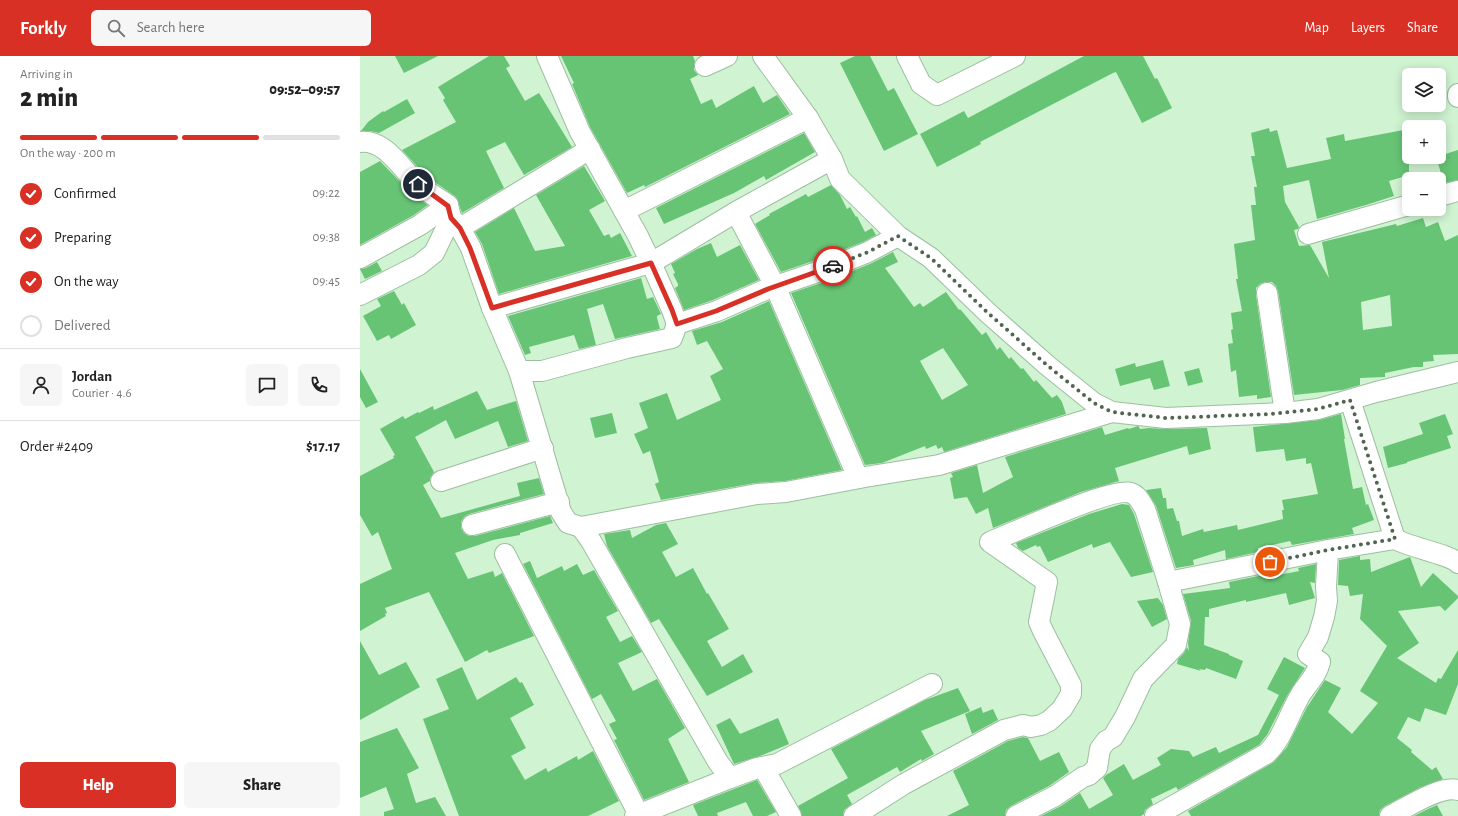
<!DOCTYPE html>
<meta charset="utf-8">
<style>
:root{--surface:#fff;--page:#f6f6f6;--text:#222;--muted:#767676;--line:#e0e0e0;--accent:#d93025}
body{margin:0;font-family:"Alegreya Sans",sans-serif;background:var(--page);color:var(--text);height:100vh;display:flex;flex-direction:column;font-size:15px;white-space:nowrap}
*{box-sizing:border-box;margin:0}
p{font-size:13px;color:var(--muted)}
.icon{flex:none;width:22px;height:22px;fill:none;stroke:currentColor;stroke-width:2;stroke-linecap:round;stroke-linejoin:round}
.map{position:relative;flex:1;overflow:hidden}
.sheet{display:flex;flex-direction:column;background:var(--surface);width:360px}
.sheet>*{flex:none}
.fabs{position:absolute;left:1042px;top:12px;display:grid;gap:8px}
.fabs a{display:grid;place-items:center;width:44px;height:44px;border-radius:6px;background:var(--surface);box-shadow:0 2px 10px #0003;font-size:20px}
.pin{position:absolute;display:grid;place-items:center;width:34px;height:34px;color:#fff;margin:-17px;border:2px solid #fff;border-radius:50%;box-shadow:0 1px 4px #0007}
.courier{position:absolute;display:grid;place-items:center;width:40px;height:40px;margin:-20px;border:3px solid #d93025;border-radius:50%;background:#fff;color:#222;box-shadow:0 1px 5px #0007}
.overview em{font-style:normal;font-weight:800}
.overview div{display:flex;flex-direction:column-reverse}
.overview{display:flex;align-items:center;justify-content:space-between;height:68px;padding:0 20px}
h1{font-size:26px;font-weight:800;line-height:30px}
.bar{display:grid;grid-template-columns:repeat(4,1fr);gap:6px 4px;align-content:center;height:48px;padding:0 20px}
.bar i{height:5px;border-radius:3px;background:var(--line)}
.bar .current{background:var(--accent)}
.bar p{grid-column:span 4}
.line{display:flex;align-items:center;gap:10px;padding:0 20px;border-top:1px solid var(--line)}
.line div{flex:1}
.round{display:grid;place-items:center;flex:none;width:42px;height:42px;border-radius:6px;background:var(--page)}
ol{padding:0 20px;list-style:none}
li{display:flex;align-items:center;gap:12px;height:44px}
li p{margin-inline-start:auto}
li .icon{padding:4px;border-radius:50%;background:var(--accent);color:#fff;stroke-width:4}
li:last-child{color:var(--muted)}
li i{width:22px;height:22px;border:2px solid var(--line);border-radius:50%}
.action{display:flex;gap:8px;margin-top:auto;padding:8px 20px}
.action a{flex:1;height:46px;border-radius:6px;background:var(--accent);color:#fff;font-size:16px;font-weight:800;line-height:46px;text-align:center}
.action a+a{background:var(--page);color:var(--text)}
header{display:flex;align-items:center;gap:24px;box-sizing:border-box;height:56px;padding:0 20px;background:var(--accent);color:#fff}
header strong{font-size:19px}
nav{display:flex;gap:22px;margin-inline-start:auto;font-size:14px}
.search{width:280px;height:36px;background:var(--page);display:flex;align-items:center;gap:10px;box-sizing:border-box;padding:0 14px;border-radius:6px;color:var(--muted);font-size:15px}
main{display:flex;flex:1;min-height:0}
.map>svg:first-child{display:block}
.building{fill:#67c475;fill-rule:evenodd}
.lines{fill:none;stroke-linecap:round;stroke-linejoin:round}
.minor-casing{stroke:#9dbfa0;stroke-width:22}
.minor{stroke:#fff;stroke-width:20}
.done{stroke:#516552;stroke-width:4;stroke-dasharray:0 7.2}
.route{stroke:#d93025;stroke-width:5}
</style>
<header>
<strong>Forkly</strong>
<div class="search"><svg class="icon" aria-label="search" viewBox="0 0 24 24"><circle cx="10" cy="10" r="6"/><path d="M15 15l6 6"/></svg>Search here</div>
<nav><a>Map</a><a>Layers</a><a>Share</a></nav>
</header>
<main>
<section class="sheet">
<div class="overview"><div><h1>2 min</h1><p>Arriving in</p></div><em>09:52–09:57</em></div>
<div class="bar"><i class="current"></i><i class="current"></i><i class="current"></i><i></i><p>On the way · 200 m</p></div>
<ol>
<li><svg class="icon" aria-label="check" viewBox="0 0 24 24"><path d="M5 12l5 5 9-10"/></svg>Confirmed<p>09:22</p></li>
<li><svg class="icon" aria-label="check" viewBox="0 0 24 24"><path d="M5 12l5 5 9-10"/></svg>Preparing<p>09:38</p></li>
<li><svg class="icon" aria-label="check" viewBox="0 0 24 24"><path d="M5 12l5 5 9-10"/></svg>On the way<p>09:45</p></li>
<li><i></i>Delivered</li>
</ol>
<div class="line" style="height:72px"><a class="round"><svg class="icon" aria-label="person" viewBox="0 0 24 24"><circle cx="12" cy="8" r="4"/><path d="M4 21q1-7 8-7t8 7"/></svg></a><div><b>Jordan</b><p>Courier · 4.6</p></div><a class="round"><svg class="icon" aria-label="chat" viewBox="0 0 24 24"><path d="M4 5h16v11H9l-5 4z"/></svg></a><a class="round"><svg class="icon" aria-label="phone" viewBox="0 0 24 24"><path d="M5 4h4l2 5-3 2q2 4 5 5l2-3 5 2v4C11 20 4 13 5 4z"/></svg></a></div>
<div class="line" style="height:52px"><div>Order #2409</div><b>$17.17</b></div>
<div class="action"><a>Help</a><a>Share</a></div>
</section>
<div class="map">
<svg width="1098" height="760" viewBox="0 0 1098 760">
<rect width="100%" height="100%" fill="#d0f3d2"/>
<g class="building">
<path d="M35 0H78L44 17Z"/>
<path d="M129 0H144L150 10 146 12 165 45 179 37 212 91 164 119 145 86 126 95 144 132 102 157 96 141 66 120 42 94 96 66 83 44 85 42 78 31Z"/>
<path d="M201 0H333L335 5 334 9V14L338 19 330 23 341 48 352 43 356 52 394 30 403 47 417 39 430 58 285 131 284 129 267 137 230 71 212 28 214 27Z"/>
<path d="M495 0H510L528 35 534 32 558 78 524 95 480 7Z"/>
<path d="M724 0H783L795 23 797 22 812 52 782 67 756 16 753 17 620 86 621 88 577 111 560 78 604 55 608 62Z"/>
<path d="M47 43 55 57 19 77 10 75H1L8 66 23 55 24 56Z"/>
<path d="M909 72 910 76 917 74 927 112 971 103 966 82 984 78 985 85 1049 73V119L1029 125 1034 140 1006 149 957 163 949 124 923 130 925 146 939 171 938 173 934 174 939 190 950 189 969 222 962 186 1036 168 1037 170 1063 162 1066 171 1078 166 1085 185 1098 179V298L1073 299 1074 305 1063 306V311H1054L1025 317V321L1000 322V329L982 334 934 339 918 235 916 230 912 226H905L900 228 896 232V239L911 341 897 343V339L879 341 876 314 871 316 868 288 873 287 871 274 873 273 871 257 882 255 876 223H878L874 188 895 184 891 149H896L894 131H897L891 100H895L891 77ZM1030 239 1032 270 1003 274 1001 246Z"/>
<path d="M444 77 455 96 406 124 404 120 374 137 304 168 296 152Z"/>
<path d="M1098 94V124L1084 127 1076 101Z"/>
<path d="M20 105 50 136 68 149 54 159 0 189V116Z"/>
<path d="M224 110 245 145 229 154 244 180 249 178 251 182 260 177 272 200 139 238 122 188 115 176 154 152 175 195 205 190 176 139Z"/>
<path d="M471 129 480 139 487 153 490 151 496 161 497 160 505 176 512 172 516 179 503 186 465 201 421 216 395 168 410 159 409 158 446 138 448 141Z"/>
<path d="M351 187 357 201 380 189 399 224 353 244 324 254 315 232 318 230V228L313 218 315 217 311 208 337 193Z"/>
<path d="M533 196 538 206 525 212 554 251 560 247 563 251 586 236 599 254 600 253 622 279 626 276 637 294 640 291 649 303 651 301 661 313 663 312 674 326 676 324 692 342 697 339 702 346 706 358 584 396 582 391 578 393 576 389 566 393 565 390 522 407 505 409 431 237 473 223 512 207ZM583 292 608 329 582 344 560 305Z"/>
<path d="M17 206 22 215 5 223 0 213 6 212Z"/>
<path d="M281 222 287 243 293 241 301 258 297 260V262L300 273 255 283 243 248 227 253 236 289 219 293 214 279 169 291 171 297 165 299 148 260Z"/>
<path d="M34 235 42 249 44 247 56 269 31 283 29 279 17 285 3 260 21 250 17 243Z"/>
<path d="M409 245 482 414 425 425 395 427 301 444 295 428 299 426 290 395 283 398 274 378 288 372 279 347 307 337 317 364 361 344 350 320 363 313 347 285 337 289 332 275 362 266Z"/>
<path d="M803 304 810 330 794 334 790 322 760 330 755 313 775 307 776 311Z"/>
<path d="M839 312 843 326 828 330 824 316Z"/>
<path d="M0 313 18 346 6 352 0 341Z"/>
<path d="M117 335 127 354 156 345 168 385 148 391 138 365 95 383 86 364 55 381 74 416 70 422V425L63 429 81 462 160 440 157 427 179 422 184 438 109 458 104 461 101 466V472L104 477 109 480H115L190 460 193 467 160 477V479L133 484 95 497 108 523 133 515 135 521 142 517 174 580 129 597 127 594 105 606 69 536 25 552 27 557 25 558 26 560 0 575V528L32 513 18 476 12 480 0 459V420L34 402 33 400 35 399 20 373 43 360 45 363 58 356 59 357 73 350 74 354Z"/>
<path d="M252 357 257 377 235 382 230 362Z"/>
<path d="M981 358 985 383H984L993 433 1002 431 1006 449 1008 448 1014 464 992 472 994 478 932 489 930 485 898 492V496L866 503 865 494 833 504 834 509 816 512 796 450 786 434 801 432 803 442H806L807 453 813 452 817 465H819L822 480 843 473 844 476 877 469 878 474 923 463 922 454H924L922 444 958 438 951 407 946 408V402L926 405 924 393 896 396 893 371 959 364Z"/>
<path d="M1085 358 1093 378 1087 380 1091 392 1047 406V407L1028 412 1023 391 1063 378 1059 367Z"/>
<path d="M778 370 779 371 780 373 789 372 806 373 847 372 851 393 829 399 827 390 755 412 759 425 721 436 633 472 628 452 616 458 607 441 594 443 590 422 593 421 591 417 617 409 623 437 653 421 645 401 742 371 745 379 768 372 769 373Z"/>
<path d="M762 448 769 449 774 458 793 516 771 521 750 486 733 492 732 488 688 506 680 490 677 491 676 489 663 495 658 492 656 487 729 458Z"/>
<path d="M306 467 318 488 302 496 316 521 333 512 347 538 348 537 369 573 347 585 362 611 383 598 393 616 347 640 299 563 291 567 247 490 244 478 270 474 272 482 296 469Z"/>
<path d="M1000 500V504L1010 503 1011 516 1050 501 1061 531 1073 517 1098 540V542L1085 555 1080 550 1038 555 1059 587 1037 602 1076 627 1078 622 1081 623 1098 594V628L1086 659 1065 652 1060 666 1048 661 1037 682 1052 694 1051 696 1072 714 1076 711 1083 723 1059 732 1025 750 1020 754 1019 760H831L828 755 914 706 927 691 947 651 965 624 981 632 968 656 992 678 1018 647 1000 635 1027 590 1000 563 1003 538 990 540 988 530 978 529 979 504Z"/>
<path d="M170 505 177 522 202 510 204 515 217 508 223 519 234 514 258 555 246 561 260 586 272 580 282 596 258 607 273 635 297 623 325 672 308 683 329 726 284 744 254 684 257 683 249 668 256 665 241 638 232 643 163 508Z"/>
<path d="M956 508 955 527 950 526 955 542 929 549 926 537 886 546V544L849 553V561H845L844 589 869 598V599L883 605 876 623 846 612 845 614 839 613 841 615 817 608 818 603 824 597 827 591 829 595 828 587 831 565 823 538 870 532 869 526 903 519 904 522 939 515 938 512Z"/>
<path d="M798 542 803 549 807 563 792 571 777 545Z"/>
<path d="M0 585 19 619 46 606 60 631 0 664Z"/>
<path d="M924 601 945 612 927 640 907 679 899 689 818 734 816 731 791 743 793 748 785 754 784 758 781 760H681L701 750 720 737 729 753 753 739 743 722 746 719 764 708 773 724 801 709 797 702 811 693 829 695 833 701 856 691 859 697 898 679 919 639 907 633Z"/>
<path d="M102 611 117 644 156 621 160 627 162 626 174 649 150 662 166 692 151 700 165 724 186 712 188 716 217 700 218 704 233 695 259 745 228 760H99L63 663 89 653 76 623Z"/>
<path d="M598 632 610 655 561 675 574 698 562 705 561 703 540 716 537 711 487 739 492 748 484 754 483 760H442L438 750 488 722 471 693 565 644Z"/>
<path d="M621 651 623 657 633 653 638 664 612 678 605 658Z"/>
<path d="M370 662 380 678 418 662 429 688 400 700 374 708 356 669Z"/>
<path d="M37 672 59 712 47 718 56 747 75 741 86 760H24V756L34 753 26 731 0 742V686Z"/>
<path d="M663 681 668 682 680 705 699 696 709 716 689 730 651 750 646 754 645 760H587L609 749 593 715 648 685Z"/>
<path d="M397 724 416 756 407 760H393L386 746 357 757 358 760H338L333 749Z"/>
<path d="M1077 749 1083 760H1054L1068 753Z"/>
</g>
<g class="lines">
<defs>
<g id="minor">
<path d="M187 0 220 76 278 180 291 207 312 254 317 268 357 255 407 233 469 212 508 196 538 180"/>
<path d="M403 0 448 62 472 103 480 123 538 180 571 202 628 257 688 310 734 347 752 356 806 362 925 357 958 353 1016 336 1098 316"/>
<path d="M547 0 561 28 577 39 655 0"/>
<path d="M345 10 367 0"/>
<path d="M1098 38V41"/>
<path d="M0 86C26 83 41 113 58 128 67 136 78 142 88 149"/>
<path d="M1079 140 1098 135"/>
<path d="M264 155 448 62"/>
<path d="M376 156 415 230 498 422"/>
<path d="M100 172 230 93"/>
<path d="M948 178 1049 149"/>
<path d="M0 202 60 169 88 149 91 162 100 172 111 192 132 252 159 315H182L267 292 312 282 317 268"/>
<path d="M907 237 925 357"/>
<path d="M0 239 59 209 74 197 91 162"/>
<path d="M132 252 291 207 376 156 472 103"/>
<path d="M159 315 201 456 208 467 221 471 397 438 426 436 505 421 579 409 752 356"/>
<path d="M990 344 1035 483"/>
<path d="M81 425 183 392"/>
<path d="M112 469 199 446"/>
<path d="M221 471 231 485 358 706 370 722 397 712 417 708 572 628"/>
<path d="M145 498 279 759"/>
<path d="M808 526 968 494 1035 483C1049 491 1091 499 1098 507"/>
<path d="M403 711 431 760"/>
<path d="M275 760 370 722"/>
<path d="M494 760 544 728 644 674 663 669 671 671 681 669 689 665 702 653 711 638V629L683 575 679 566 687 526 630 486C653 477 754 430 771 437 779 440 781 447 785 453L808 526 820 568 816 589 783 623 765 661 753 681 746 685 740 693 737 712 729 719 723 721 695 740 656 760"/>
<path d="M795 760 906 698C923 683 929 657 941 638 948 627 957 619 960 606L948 598 958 581 964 561 967 545 966 531 968 494"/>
<path d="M1030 760C1046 752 1080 729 1098 734"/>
</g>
</defs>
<use href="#minor" class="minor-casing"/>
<use href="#minor" class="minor"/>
</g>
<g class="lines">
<path class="done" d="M473 210 508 196 538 180 571 202 628 257 688 310 734 347 752 356 806 362 911 358 958 353 990 344 1035 483 968 494 910 506"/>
<path class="route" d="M58 128 88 150 91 162 100 172 110 192 132 252 291 207 312 254 317 268 356 255 408 233 473 210"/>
</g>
</svg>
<div class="fabs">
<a><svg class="icon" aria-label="layers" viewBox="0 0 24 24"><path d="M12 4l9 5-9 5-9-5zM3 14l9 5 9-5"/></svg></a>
<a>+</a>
<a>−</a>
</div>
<div class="pin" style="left:910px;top:506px;background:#ea580c"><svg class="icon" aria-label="bag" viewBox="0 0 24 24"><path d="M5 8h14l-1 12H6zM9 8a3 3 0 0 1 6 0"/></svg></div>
<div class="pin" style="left:58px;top:128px;background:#1f2937"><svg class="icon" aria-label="home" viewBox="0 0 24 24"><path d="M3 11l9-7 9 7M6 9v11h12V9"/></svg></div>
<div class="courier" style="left:473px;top:210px"><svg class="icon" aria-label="car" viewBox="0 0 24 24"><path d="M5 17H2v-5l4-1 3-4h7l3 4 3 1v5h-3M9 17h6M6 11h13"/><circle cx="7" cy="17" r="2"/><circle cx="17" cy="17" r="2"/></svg></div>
</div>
</main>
